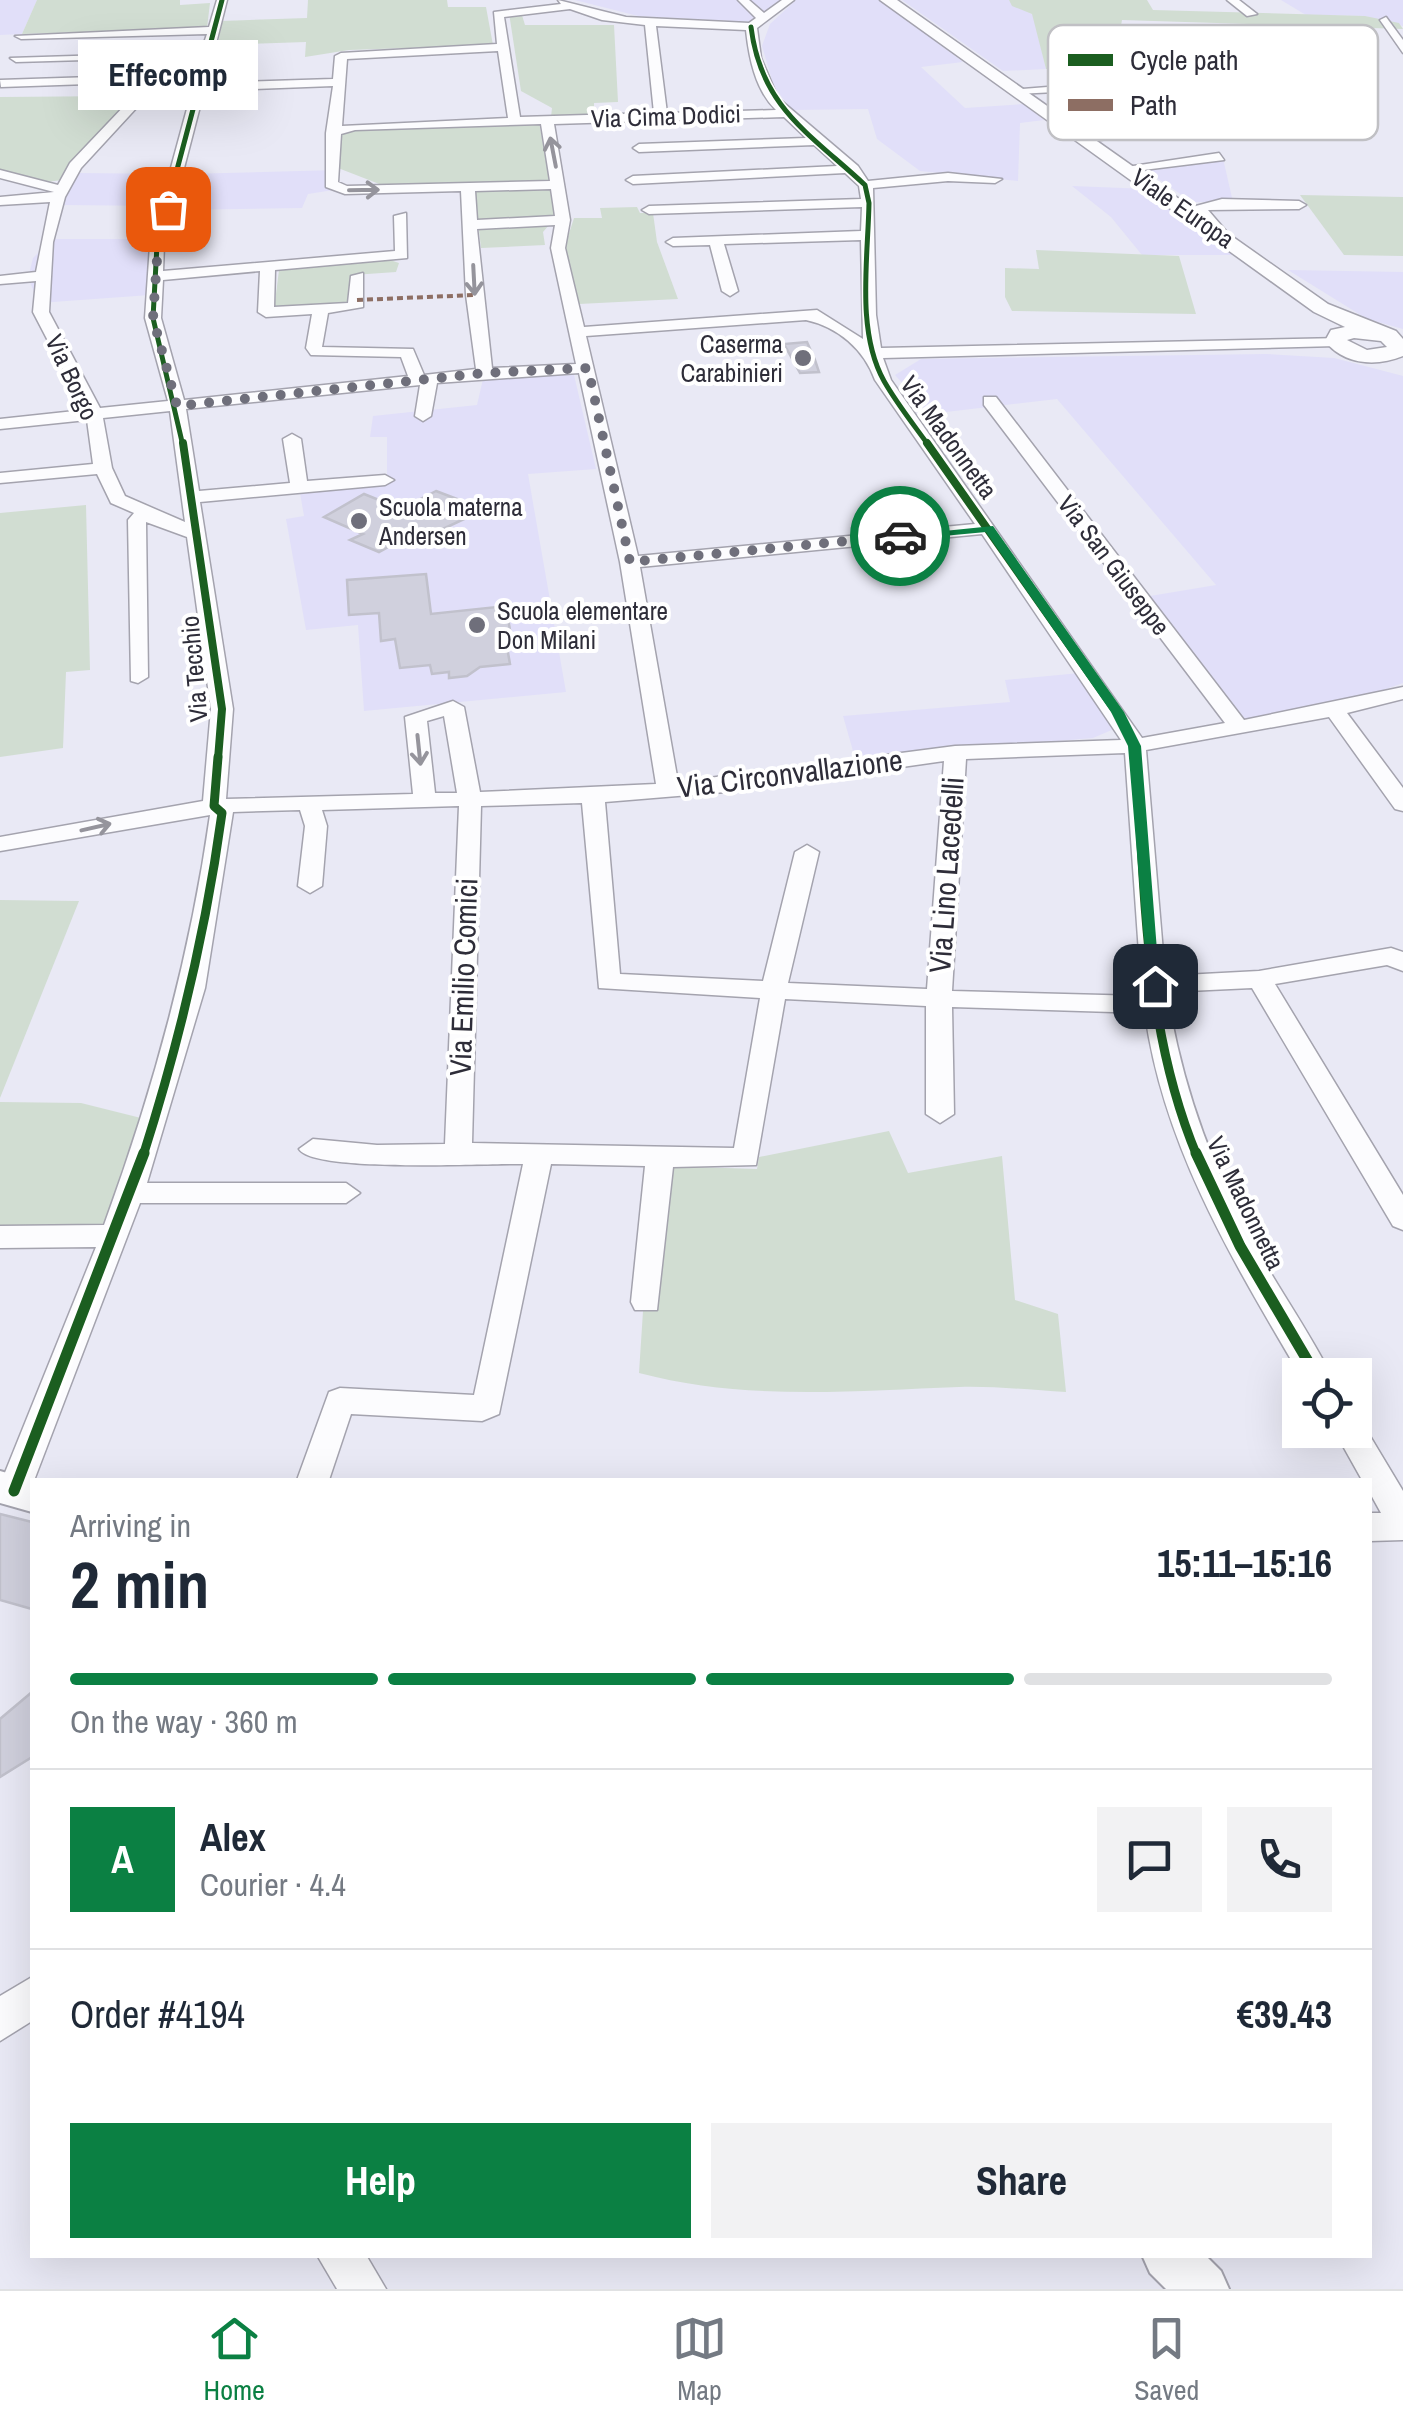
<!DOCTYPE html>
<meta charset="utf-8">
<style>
:root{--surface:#fff;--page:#f2f2f3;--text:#1f2937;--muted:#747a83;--line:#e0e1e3;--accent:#0b8043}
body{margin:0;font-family:"Archivo Narrow",sans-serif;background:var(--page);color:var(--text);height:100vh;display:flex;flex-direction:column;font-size:38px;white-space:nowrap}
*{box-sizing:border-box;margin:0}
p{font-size:32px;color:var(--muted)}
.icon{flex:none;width:55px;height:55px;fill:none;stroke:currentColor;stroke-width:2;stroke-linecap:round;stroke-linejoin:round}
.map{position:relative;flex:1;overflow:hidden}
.details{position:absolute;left:30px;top:1478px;width:1342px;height:780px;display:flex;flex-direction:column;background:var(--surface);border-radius:0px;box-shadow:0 10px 40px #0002}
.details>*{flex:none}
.tools{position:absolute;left:1282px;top:1358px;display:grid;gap:20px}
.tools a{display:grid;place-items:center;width:90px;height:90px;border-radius:0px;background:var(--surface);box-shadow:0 10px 40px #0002;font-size:50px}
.pin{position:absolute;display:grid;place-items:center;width:85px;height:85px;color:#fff;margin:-42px;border-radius:20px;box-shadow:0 5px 15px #0006}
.courier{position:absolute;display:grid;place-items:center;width:100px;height:100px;margin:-50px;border:8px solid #0b8043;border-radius:50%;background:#fff;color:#222;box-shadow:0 2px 12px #0007}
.bubble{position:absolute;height:70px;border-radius:0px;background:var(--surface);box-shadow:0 10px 40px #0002;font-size:32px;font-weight:700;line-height:70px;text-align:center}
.summary em{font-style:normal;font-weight:700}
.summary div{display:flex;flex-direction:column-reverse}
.summary{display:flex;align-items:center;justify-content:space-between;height:170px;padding:0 40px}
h1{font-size:65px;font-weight:700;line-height:75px}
.bar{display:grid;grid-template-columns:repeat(4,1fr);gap:15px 10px;align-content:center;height:120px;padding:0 40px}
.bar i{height:12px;border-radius:8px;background:var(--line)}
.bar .on{background:var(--accent)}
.bar p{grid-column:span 4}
.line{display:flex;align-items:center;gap:25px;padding:0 40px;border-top:2px solid var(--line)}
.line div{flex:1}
.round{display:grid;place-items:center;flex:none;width:105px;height:105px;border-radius:0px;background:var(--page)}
.action{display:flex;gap:20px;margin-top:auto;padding:20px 40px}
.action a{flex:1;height:115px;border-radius:0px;background:var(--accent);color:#fff;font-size:40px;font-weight:700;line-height:115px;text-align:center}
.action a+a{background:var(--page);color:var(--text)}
.tab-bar{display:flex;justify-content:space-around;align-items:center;height:140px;border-top:2px solid var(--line);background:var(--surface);font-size:28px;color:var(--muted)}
.tab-bar a{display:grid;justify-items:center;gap:5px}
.tab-bar .on{color:var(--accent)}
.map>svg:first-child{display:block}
.built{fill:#e1dff9}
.green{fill:#d1ddd2}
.building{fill:#d0d0dd;stroke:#c1c1cc;stroke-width:2.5}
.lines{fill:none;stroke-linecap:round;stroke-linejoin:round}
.minor-casing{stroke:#a4a3ae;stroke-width:3}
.tertiary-casing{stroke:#a4a3ae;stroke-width:4}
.secondary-casing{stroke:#a4a3ae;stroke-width:3}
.minor{fill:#fcfcfe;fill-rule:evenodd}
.tertiary{fill:#fcfcfe;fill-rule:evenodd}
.secondary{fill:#fcfcfe;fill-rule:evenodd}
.quiet{stroke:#8d6e63;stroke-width:4;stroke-dasharray:6 4;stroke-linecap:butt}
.cycleway-far3-casing{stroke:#fff;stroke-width:8}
.cycleway-far2-casing{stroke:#fff;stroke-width:12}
.cycleway-far1-casing{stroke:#fff;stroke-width:14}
.cycleway-casing{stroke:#fff;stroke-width:18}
.cycleway-far3{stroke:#1b5e20;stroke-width:5}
.cycleway-far2{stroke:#1b5e20;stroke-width:8}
.cycleway-far1{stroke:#1b5e20;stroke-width:9}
.cycleway{stroke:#1b5e20;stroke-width:11}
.oneway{stroke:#95949c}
.route{fill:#0b8043}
.done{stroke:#6f6f7b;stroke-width:10;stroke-dasharray:0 18}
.poi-dot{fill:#6f6f7b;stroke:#fff;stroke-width:4}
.labels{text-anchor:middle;stroke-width:8;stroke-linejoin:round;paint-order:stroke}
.far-street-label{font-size:25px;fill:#2e2d39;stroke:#fff}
.far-poi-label{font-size:25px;fill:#2e2d39;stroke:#fff;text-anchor:start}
.street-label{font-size:30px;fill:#2e2d39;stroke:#fff}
.key{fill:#fff;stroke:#c0c0c4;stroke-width:2.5}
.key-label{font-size:28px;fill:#2e2d39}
</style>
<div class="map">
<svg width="1403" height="2289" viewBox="0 0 1403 2289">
<rect width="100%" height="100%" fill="#e9e9f5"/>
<g class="built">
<path d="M0 0H37L22 34 0 35Z"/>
<path d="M575 0H781L752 22 638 16Z"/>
<path d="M796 0H881L963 62 921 67 965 108 1024 104 1044 120 1020 123 1018 181 920 171 877 139 868 109 792 110 774 87 762 46 770 24Z"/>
<path d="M902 0H1009L1033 15 1046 69 1003 71Z"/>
<path d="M1281 0H1403V26L1365 16 1306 15Z"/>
<path d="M1222 154 1233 202H1192L1137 164Z"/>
<path d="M337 170 339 186 346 188 308 194 302 208 177 210 185 174Z"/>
<path d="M76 173 176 174 166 206 61 205Z"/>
<path d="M1072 186 1148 189 1242 255H1142L1111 217Z"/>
<path d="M52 239H155L150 295 39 303 28 278 33 258Z"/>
<path d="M1288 270 1403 272V329L1367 319Z"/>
<path d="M1266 354 1334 358 1403 376V683L1332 708 1249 724 1150 596 1216 585 1057 399 929 414 895 375 921 359Z"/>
<path d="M574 375 596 469 528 474 566 692 364 711 358 625 306 630 286 519 304 516 299 487 387 481V437H370L373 416 477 405 483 379Z"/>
<path d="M1080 673 1114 729 1093 738 855 758 843 716 1010 702 1005 680Z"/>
</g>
<g class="green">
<path d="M37 0H180V5L210 3 207 28 22 34Z"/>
<path d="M308 0H447L448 7H486L493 45 349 50 305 57 306 42 218 45 222 21 307 18Z"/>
<path d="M1009 0H1147L1153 10 1365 16 1399 23 1403 29 1122 20 1114 66 1046 69 1032 14 1012 6Z"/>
<path d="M521 12 525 25H614L618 102 594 103V116L551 117 552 108 521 91 509 13Z"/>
<path d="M122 96 138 100 62 180 47 182 0 172V97Z"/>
<path d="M539 122 556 217 543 232 545 245 481 248 474 185 387 187 338 168 340 131 351 127Z"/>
<path d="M1300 195 1403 197V256L1344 255Z"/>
<path d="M637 207 640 213H653L657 242 678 299 579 304 565 246 574 218H602L600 208Z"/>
<path d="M1036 250 1179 256 1196 314 1012 311 1005 297V268L1039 269Z"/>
<path d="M390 260 399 263 396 272 353 275 351 304 274 310 279 270Z"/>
<path d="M86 505 90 670 66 672 63 748 0 757V513Z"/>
<path d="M0 900 79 901 0 1098Z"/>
<path d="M0 1102 81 1103 145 1119 101 1248 0 1246Z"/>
<path d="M889 1131 908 1173 1002 1156 1015 1300 1058 1314 1066 1392C1031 1390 994 1386 959 1387 850 1391 745 1401 639 1373L648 1234 662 1166 757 1169 759 1157Z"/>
</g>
<g class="building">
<path d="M807 342 815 360 819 372 800 373 784 344Z"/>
<path d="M436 491 478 507 457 518 462 520 411 544 401 540 379 552 350 540 363 534 324 517 364 494 401 509Z"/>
<path d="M426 574 431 614 506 606 510 630H504L510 664 480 667 467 676 449 678V672L432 674 430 665 400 668 395 639 381 641 379 613 349 615 347 580Z"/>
<path d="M0 1514 32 1522V1609L0 1600Z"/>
<path d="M32 1692V1757L0 1777V1719Z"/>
</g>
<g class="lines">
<defs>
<g id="minor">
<path d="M217 0H227L206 83 333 79 335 56 341 53 497 44 494 12 561 4 558 0 626 17 749 23 756 18 738 0H749L764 13 782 0H794L757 28 761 58 778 98 858 166 868 181 948 173 1002 179 995 183 948 181 873 188 876 315 881 348 1342 338 1344 341 1336 346 883 358 891 380 1142 738 1225 723 984 405V397H996L1244 720 1403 687V699L1347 713 1403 788V811L1395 809 1329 717 1146 750 1165 976 1259 971 1391 948 1403 952V971L1387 965 1275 984 1403 1195V1230L1393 1226 1252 988 1167 992C1181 1082 1210 1164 1254 1244 1278 1288 1308 1330 1331 1375H1300C1233 1261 1163 1146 1145 1013L952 1007 954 1114 940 1123 926 1114V1006L785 999 756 1165 673 1167 657 1310H635L631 1302 645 1166 551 1164 499 1414 482 1421 351 1414 329 1480H297L329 1392 340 1388 474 1395 523 1164C488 1163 313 1173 299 1149L313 1139 377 1145 445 1144 459 806 322 810 327 826 322 886 310 893 298 886 305 826 300 810 233 812 205 988 147 1183H346L360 1193 346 1203H140L30 1491 26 1501 14 1505 2 1501 0 1485 96 1247 0 1248V1226L104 1225C153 1091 190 957 210 815L0 851V837L203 801 211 709 187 537 146 522 148 677 138 683 131 681 128 520 134 513 111 503 97 474 0 483V473L93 464 87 420 0 429V419L84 410 33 312 36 281 0 284V276L36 272 50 202 0 205V197L54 192 0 178V170L58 185 70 163 147 82 1 87 0 80 154 75 189 57 16 62 10 58 201 52 207 34 21 39 15 36 209 27ZM570 9 602 20 645 25 654 113 520 117 504 17ZM656 26 746 30C749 57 755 90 776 110L667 113ZM498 51 508 118 342 126 347 59ZM200 61 150 245 145 318 168 401 100 408 49 312 53 242 65 197 81 168 165 77ZM333 86 326 133V187L345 194 461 191 466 295 476 369 424 375 413 349 322 347 328 313 363 307V273L351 276 348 303 274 307 275 270 407 258 406 213 394 216 395 251 163 271 164 245 204 91ZM784 117 806 138 639 144 633 148 639 152 814 145 837 166 633 176 626 180 633 184 845 173 859 186 861 199 649 206 642 210 649 214 862 207 861 231 673 238 666 242 673 246 710 245 722 291 730 296 738 291 724 244 861 240 863 339 817 310 584 327 565 248 570 220 554 124ZM541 124 550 181 347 186 338 182 341 134 355 130ZM551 189 555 216 477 220 475 191ZM555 225 551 248 576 364 492 368 477 229ZM260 271 258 312 266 317 312 314 306 348 311 355 401 357 408 376 184 400 161 318 163 280ZM806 320C838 327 864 349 875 380L975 524 638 556 586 336ZM579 373 620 562 656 784 480 792 464 707 453 701 405 717 413 794 226 799 233 709 200 502 385 485 394 480 385 475 307 481 301 439 292 434 283 439 290 483 199 491 186 409 420 385 415 416 423 421 431 416 437 383ZM170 411 185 522 125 496 112 468 103 418ZM982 534 1121 740 955 746 678 782 640 567ZM444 716 457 793H435L427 721ZM1125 753 1142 996 952 991 966 759ZM944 761 927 989 788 983 819 852 807 845 795 852 763 981 620 974 605 802 726 792ZM582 803 599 988 760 998 734 1148 472 1143 481 806Z"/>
<path d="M1227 0H1239L1257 14 1247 16Z"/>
<path d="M1386 17 1403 40V53L1380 20Z"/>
<path d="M1110 82 1114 89 1017 94 1011 90Z"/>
<path d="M1225 83 1229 90 1044 114 1038 110Z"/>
<path d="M1199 120 1203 127 1084 142 1078 138Z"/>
<path d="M1219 153 1224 160 1127 172 1120 168Z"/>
<path d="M1222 199 1299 201 1306 205 1299 209 1208 210 1226 231 1219 235 1192 207Z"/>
<path d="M1355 1419 1361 1421 1403 1491V1540L1370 1541V1513H1381L1370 1493V1480H1362L1334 1430H1355Z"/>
<path d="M32 1977V2021L0 2041V1996Z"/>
<path d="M317 2255H366L386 2289H337Z"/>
</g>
<g id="tertiary">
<path d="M0 1471 32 1480V1512L0 1503Z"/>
<path d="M1142 2255H1205L1221 2271 1229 2289H1166L1150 2273Z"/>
</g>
<path id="secondary" d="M880 0H897L1328 304 1396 331 1403 339V356C1376 367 1344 365 1325 341L1331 330 1345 327 1314 312ZM1354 338 1381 341 1387 347 1367 350 1347 340Z"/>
</defs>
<use href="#minor" class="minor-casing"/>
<use href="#tertiary" class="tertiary-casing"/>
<use href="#secondary" class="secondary-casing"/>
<use href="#minor" class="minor"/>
<use href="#tertiary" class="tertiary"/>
<use href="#secondary" class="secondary"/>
<path class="quiet" d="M357 300 474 295"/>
<defs>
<g id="cycleway-far3">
<path d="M751 27C761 107 809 133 865 185L869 203C868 259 856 331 884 381 897 404 914 425 929 446"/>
<path d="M183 446 153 318 157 245 222 0"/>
</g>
<g id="cycleway-far2">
<path d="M183 443 222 709 218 759"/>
<path d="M927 443 1117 713 1135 746 1136 759"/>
</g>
<g id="cycleway-far1">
<path d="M1136 757C1145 891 1144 1030 1197 1156"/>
<path d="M143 1156C179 1043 206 931 222 813L214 806 218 757"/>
</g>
<g id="cycleway">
<path d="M1196 1153 1240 1246 1316 1375"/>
<path d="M14 1491 144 1153"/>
</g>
</defs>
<use href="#cycleway-far3" class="cycleway-far3-casing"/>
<use href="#cycleway-far2" class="cycleway-far2-casing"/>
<use href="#cycleway-far1" class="cycleway-far1-casing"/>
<use href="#cycleway" class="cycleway-casing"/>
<use href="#cycleway-far3" class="cycleway-far3"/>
<use href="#cycleway-far2" class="cycleway-far2"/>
<use href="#cycleway-far1" class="cycleway-far1"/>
<use href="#cycleway" class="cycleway"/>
</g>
<defs><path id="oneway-shaft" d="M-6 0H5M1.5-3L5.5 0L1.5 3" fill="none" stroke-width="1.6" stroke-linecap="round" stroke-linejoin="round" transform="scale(2.5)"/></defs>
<g class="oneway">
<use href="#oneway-shaft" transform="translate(553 152) rotate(-101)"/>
<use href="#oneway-shaft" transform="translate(364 190) rotate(-1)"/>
<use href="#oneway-shaft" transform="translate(474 280) rotate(87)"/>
<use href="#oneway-shaft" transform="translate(419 750) rotate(84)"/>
<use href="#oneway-shaft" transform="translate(96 827) rotate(-13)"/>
</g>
<path class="route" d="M993 526 1124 712 1141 746 1160 989 1148 986 1128 746 1111 712 986 532 900 540 895 536Z"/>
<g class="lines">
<path class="done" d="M168 209 158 245 153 318 177 406 485 373 588 368 630 562 900 536"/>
</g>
<g class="poi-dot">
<circle cx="803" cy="358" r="10"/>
<circle cx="359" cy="521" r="10"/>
<circle cx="477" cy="625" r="10"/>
</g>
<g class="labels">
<g class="far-street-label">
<text transform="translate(666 116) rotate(-2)" y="9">Via Cima Dodici</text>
<text transform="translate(1183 208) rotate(35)" y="9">Viale Europa</text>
<text transform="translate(72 377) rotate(65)" y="9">Via Borgo</text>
<text transform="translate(949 437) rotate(54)" y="9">Via Madonnetta</text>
<text transform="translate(1114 565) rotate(53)" y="9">Via San Giuseppe</text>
<text transform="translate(194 669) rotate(-95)" y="9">Via Tecchio</text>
<text transform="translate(1246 1203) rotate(64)" y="9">Via Madonnetta</text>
</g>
<g class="far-poi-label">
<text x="783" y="353" text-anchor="end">Caserma<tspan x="783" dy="29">Carabinieri</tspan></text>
<text x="379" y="516">Scuola materna<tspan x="379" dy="29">Andersen</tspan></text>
<text x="497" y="620">Scuola elementare<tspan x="497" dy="29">Don Milani</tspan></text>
</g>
<g class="street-label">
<text transform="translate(790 774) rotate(-7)" y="10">Via Circonvallazione</text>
<text transform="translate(947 875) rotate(-86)" y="10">Via Lino Lacedelli</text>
<text transform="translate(464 977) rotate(-88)" y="10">Via Emilio Comici</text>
</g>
</g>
<rect x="1048" y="25" width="330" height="115" rx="15" class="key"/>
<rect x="1068" y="54" width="45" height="12" fill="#1b5e20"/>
<rect x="1068" y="99" width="45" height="12" fill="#8d6e63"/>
<g class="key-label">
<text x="1130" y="70">Cycle path</text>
<text x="1130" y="115">Path</text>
</g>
</svg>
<div class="tools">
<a><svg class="icon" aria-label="locate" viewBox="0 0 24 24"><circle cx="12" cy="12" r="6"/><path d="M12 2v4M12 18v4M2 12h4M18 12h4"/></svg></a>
</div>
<div class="pin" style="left:168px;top:209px;background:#ea580c"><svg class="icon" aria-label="bag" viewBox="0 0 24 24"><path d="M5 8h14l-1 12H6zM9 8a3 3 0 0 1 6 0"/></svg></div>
<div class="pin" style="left:1155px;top:986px;background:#1f2937"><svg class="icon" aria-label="home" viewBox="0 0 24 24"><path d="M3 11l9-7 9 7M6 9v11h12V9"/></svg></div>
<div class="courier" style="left:900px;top:536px"><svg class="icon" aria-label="car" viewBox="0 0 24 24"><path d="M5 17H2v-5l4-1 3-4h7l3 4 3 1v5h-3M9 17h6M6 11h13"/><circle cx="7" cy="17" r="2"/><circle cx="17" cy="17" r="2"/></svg></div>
<div class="bubble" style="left:78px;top:40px;width:180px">Effecomp</div>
<section class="details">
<div class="summary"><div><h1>2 min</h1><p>Arriving in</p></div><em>15:11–15:16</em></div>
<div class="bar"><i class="on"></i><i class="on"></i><i class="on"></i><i></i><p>On the way · 360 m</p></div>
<div class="line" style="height:180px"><b class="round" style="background:var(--accent);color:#fff">A</b><div><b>Alex</b><p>Courier · 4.4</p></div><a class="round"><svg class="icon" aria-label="chat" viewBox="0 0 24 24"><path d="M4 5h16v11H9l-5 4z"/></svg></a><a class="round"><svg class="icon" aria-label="phone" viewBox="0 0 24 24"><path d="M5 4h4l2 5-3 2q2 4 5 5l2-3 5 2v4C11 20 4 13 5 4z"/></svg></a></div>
<div class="line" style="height:130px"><div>Order #4194</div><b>€39.43</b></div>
<div class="action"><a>Help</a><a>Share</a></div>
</section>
</div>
<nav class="tab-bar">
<a class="on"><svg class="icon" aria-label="home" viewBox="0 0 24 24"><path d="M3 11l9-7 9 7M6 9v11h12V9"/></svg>Home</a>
<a><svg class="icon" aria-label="map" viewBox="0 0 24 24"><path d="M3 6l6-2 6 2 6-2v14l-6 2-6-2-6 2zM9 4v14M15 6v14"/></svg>Map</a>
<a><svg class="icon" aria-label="saved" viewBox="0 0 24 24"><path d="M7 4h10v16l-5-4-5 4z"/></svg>Saved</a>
</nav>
